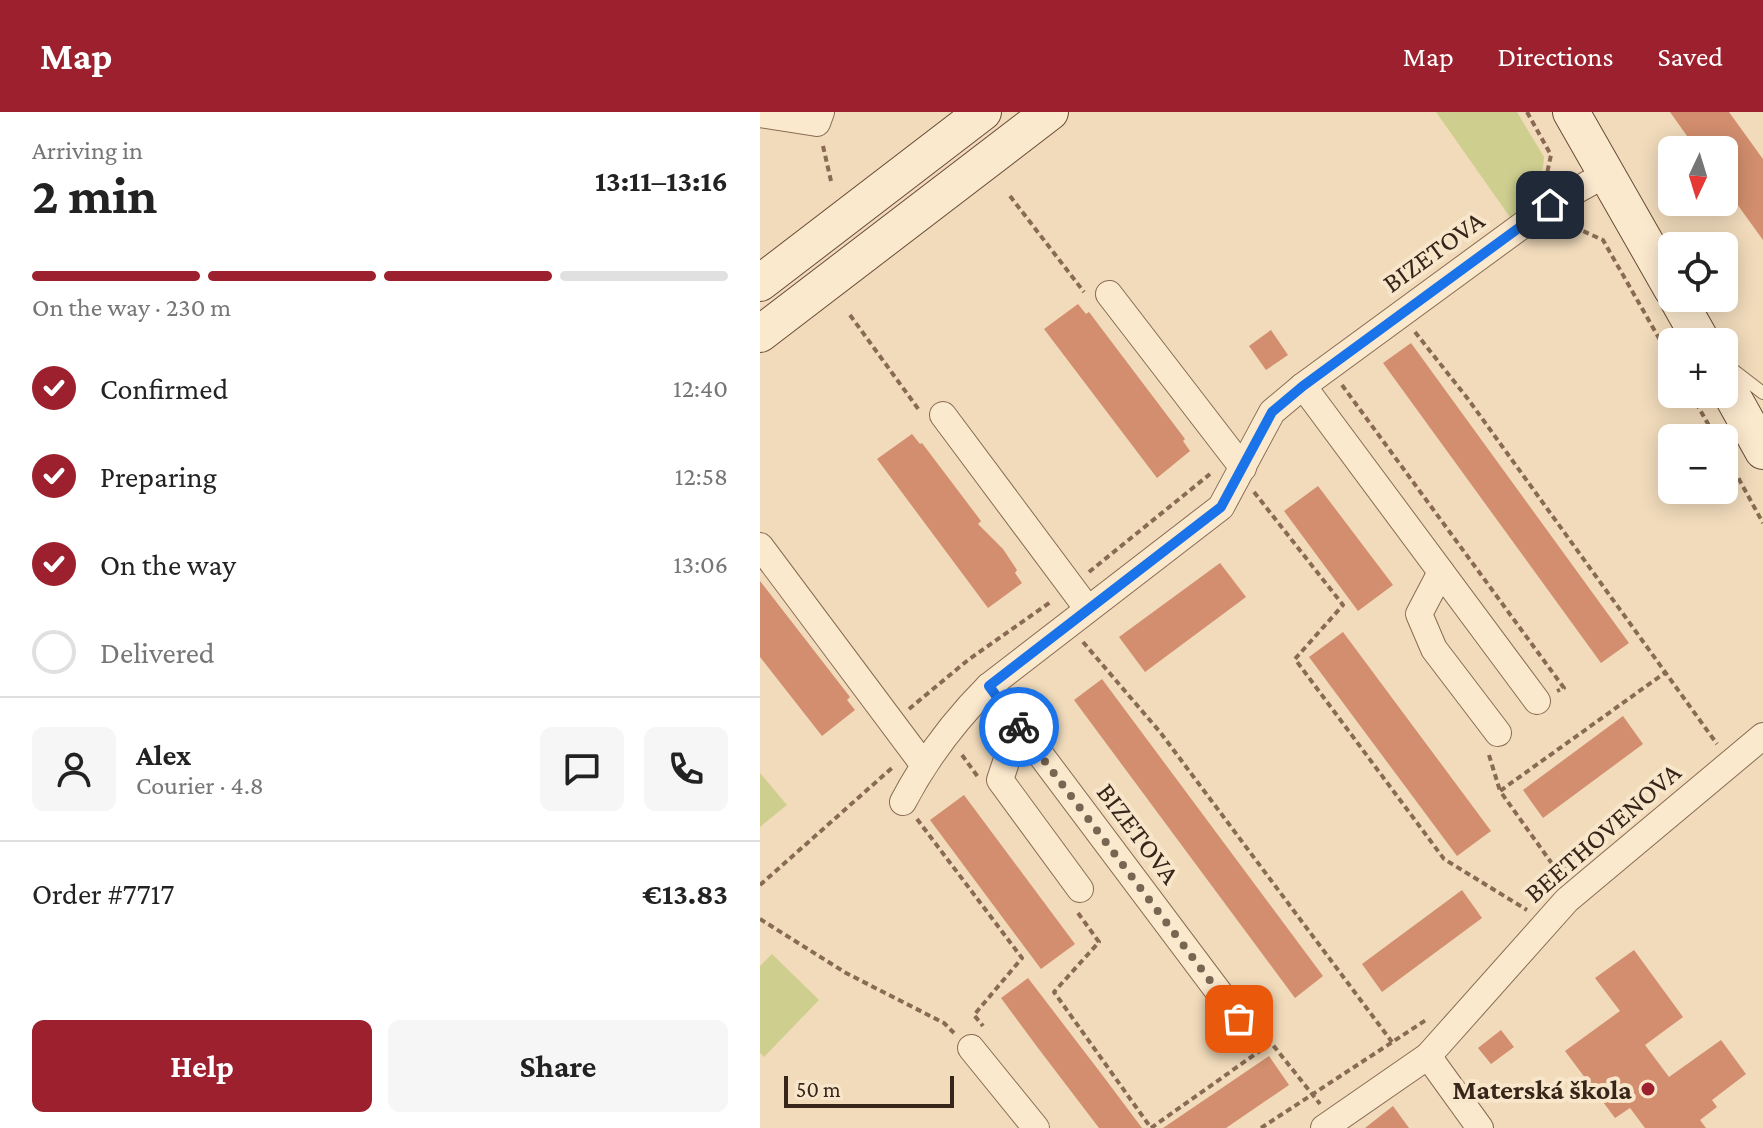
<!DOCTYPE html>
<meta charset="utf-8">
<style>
:root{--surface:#fff;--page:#f6f6f6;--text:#222;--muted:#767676;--line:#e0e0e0;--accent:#9c202d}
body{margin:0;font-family:"Crimson Pro",serif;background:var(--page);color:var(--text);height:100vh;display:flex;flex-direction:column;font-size:30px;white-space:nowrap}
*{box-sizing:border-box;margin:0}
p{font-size:26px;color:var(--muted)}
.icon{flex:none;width:44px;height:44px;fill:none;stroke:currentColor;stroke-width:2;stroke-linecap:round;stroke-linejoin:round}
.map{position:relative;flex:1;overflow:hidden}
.details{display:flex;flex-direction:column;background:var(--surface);width:760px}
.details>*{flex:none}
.needle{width:52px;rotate:184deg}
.controls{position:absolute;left:898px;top:24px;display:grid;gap:16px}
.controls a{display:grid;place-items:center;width:80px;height:80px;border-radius:12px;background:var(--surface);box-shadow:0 4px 20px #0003;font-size:40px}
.scale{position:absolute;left:24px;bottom:20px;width:170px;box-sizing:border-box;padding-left:8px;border:4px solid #37251a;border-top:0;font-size:22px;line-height:28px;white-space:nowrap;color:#37251a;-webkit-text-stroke:6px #f8e6cb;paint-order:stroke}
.pin{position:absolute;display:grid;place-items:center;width:68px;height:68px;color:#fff;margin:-34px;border-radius:16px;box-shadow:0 4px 12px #0006}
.courier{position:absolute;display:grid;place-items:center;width:80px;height:80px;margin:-40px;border:6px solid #1a73e8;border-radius:50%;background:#fff;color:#222;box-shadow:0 2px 10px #0007}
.head em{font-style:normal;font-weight:700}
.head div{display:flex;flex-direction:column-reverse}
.head{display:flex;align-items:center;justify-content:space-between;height:136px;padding:0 32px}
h1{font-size:52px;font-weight:700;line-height:60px}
.bar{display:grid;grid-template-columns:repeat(4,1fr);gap:12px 8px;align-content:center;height:96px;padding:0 32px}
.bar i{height:10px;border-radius:6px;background:var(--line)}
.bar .selected{background:var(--accent)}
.bar p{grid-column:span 4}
.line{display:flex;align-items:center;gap:20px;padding:0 32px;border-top:2px solid var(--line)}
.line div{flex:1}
.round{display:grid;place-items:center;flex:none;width:84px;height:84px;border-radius:12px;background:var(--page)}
ol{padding:0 32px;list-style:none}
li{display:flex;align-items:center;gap:24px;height:88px}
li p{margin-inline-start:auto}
li .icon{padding:8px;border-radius:50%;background:var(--accent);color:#fff;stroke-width:4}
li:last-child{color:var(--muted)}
li i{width:44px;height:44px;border:4px solid var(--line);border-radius:50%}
.action{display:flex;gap:16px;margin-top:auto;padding:16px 32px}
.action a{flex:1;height:92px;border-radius:12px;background:var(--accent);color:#fff;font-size:32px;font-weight:700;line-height:92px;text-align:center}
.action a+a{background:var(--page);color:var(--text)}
header{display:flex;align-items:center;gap:48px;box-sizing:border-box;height:112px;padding:0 40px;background:var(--accent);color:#fff}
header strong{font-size:38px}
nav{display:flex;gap:44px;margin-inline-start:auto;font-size:28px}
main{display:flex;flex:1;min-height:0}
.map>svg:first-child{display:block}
.green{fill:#cecf8f}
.building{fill:#d28e6e}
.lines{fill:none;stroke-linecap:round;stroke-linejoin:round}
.lane-casing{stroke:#896b54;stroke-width:14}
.street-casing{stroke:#896b54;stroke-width:28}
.secondary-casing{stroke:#6a4c37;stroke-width:38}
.path{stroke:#896b54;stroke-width:4;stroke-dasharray:6 4;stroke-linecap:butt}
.lane{stroke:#fbe9ce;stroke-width:12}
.street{stroke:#fbe9ce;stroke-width:26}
.secondary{stroke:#fbe9ce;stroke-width:36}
.done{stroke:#786552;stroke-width:8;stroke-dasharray:0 14.4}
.route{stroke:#1a73e8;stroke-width:10}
.poi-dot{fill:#9c202d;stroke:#f8e6cb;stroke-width:3}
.labels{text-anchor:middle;stroke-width:8;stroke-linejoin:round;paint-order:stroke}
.street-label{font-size:28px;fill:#37251a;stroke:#f8e6cb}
.poi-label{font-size:28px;font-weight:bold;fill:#37251a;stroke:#f8e6cb;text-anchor:end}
</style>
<header>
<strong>Map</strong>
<nav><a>Map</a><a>Directions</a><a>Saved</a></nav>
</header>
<main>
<section class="details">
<div class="head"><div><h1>2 min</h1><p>Arriving in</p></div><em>13:11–13:16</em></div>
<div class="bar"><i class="selected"></i><i class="selected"></i><i class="selected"></i><i></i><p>On the way · 230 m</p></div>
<ol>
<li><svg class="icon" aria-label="check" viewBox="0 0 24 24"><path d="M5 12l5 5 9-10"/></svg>Confirmed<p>12:40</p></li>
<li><svg class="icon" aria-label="check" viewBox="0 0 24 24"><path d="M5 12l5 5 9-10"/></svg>Preparing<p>12:58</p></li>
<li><svg class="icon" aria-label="check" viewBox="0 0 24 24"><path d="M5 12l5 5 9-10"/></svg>On the way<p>13:06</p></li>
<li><i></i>Delivered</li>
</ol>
<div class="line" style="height:144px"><a class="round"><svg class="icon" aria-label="person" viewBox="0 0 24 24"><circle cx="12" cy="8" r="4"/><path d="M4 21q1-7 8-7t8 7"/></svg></a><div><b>Alex</b><p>Courier · 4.8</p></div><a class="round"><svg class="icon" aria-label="chat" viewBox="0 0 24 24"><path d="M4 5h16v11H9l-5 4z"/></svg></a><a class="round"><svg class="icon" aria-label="phone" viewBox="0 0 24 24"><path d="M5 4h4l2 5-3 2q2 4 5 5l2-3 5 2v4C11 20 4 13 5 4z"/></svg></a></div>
<div class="line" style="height:104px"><div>Order #7717</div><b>€13.83</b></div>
<div class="action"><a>Help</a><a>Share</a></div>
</section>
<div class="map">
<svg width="1003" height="1016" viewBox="0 0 1003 1016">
<rect width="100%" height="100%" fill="#f1dbbb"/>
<g class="green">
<path d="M676 0H757L784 45C783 72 768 88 752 108Z"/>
<path d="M0 661 27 693 0 715Z"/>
<path d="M12 842 59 888 4 945 0 941V854Z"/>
</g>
<g class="building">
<path d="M910 0H969L1000 43 1003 47V128L964 74V38H937Z"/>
<path d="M318 192 326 202 329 200 425 327 423 329 430 339 397 366 284 217Z"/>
<path d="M511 218 528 243 506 258 489 234Z"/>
<path d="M651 231 869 531 841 551 623 251Z"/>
<path d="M152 322 160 332 162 331 221 409 218 412 243 437 257 458 255 461 262 471 228 496 117 347Z"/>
<path d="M558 374 633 473 598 499 524 399Z"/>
<path d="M460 451 486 485 385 560 359 525Z"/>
<path d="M0 469 90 585 87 588 95 598 62 624 0 545Z"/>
<path d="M583 520 731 719 697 744 549 545Z"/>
<path d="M342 567 563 864 535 886 314 588Z"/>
<path d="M863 604 883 632 783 706 763 678Z"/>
<path d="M204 683 315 832 281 857 170 708Z"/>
<path d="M702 778 722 806 622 880 602 852Z"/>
<path d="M874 838 923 905 885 933 909 965 961 928 986 962 952 988 957 995 940 1008 946 1016H885L870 996 855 1006 805 939 860 899 835 866Z"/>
<path d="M268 866 343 964 382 1016H339L278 936 241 886Z"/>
<path d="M741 918 754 935 731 952 718 936Z"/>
<path d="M509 944 529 973 466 1016H403Z"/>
<path d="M633 994 649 1016H605Z"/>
</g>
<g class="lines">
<defs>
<path id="lane" d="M964 251 1003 281"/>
<g id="street">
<path d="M0 2 57 11 61 0"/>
<path d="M349 182 483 356"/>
<path d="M543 274 777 589"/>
<path d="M183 303 327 496"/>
<path d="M0 434 163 652"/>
<path d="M681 460 659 502 674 537 738 621"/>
<path d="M229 574 479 907"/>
<path d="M258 614 240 668 320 777"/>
<path d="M143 690C166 646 194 609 229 574L461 395 512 300 543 274 790 93 846 62"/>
<path d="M211 936 276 1016"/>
<path d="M668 944 720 1016"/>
<path d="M564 1016 668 944 807 788 1003 624"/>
</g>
<g id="secondary">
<path d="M811 0 912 177"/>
<path d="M0 171 223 0"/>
<path d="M917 186 942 230"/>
<path d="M0 222 290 0"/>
<path d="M964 269 1003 339"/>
</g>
</defs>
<use href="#lane" class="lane-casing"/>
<use href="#street" class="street-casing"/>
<use href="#secondary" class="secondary-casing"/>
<g class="path">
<path d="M767 0 791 43 786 66"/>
<path d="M63 34 71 69"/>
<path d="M250 84 324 180"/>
<path d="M805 111 843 128 912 249"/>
<path d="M90 203 159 298"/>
<path d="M655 220 708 287 957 632"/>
<path d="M582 273 804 576 797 579"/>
<path d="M931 282 956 326"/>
<path d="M964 340 1003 411"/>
<path d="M494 380 583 493 535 547 684 747 767 798"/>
<path d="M329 460 450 362"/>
<path d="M323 530 400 620 632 930"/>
<path d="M149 597 208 548 292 489"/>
<path d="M202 643 218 665"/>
<path d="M729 643 740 679"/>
<path d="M157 707 262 846 214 903 223 914"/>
<path d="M798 760 740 679 906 560"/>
<path d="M794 765 823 740"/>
<path d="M0 773 133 655"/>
<path d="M318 801 339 830 294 880 391 1016"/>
<path d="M0 807 86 861 184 911 194 921"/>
<path d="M501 918 560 992"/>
<path d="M391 1016 511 931"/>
<path d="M501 1016 666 908"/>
</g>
<use href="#lane" class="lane"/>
<use href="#street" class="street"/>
<use href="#secondary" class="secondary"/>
</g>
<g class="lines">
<path class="done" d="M259 615 479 907"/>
<path class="route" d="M259 615 229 574 461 395 512 300 543 274 790 93"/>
</g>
<circle class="poi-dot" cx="888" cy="977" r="8"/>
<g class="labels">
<g class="street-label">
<text transform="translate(673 139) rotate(-36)" y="10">BIZETOVA</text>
<text transform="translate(842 720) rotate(-41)" y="10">BEETHOVENOVA</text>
<text transform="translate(379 721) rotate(53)" y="10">BIZETOVA</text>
</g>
<g class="poi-label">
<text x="872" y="987">Materská škola</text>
</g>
</g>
</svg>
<div class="controls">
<a><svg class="needle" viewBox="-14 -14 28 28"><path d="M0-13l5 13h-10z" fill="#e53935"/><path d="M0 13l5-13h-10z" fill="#767676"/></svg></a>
<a><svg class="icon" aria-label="locate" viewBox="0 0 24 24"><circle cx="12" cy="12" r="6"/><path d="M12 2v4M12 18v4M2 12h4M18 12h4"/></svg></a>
<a>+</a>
<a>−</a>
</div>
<div class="scale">50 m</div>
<div class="pin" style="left:479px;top:907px;background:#ea580c"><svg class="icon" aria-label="bag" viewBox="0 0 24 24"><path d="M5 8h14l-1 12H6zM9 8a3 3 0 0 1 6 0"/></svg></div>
<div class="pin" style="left:790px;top:93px;background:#1f2937"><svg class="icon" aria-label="home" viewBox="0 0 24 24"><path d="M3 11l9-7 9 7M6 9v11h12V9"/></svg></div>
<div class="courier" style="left:259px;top:615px"><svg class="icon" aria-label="bike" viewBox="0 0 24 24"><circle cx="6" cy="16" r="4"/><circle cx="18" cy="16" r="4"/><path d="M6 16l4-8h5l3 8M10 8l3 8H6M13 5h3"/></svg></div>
</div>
</main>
